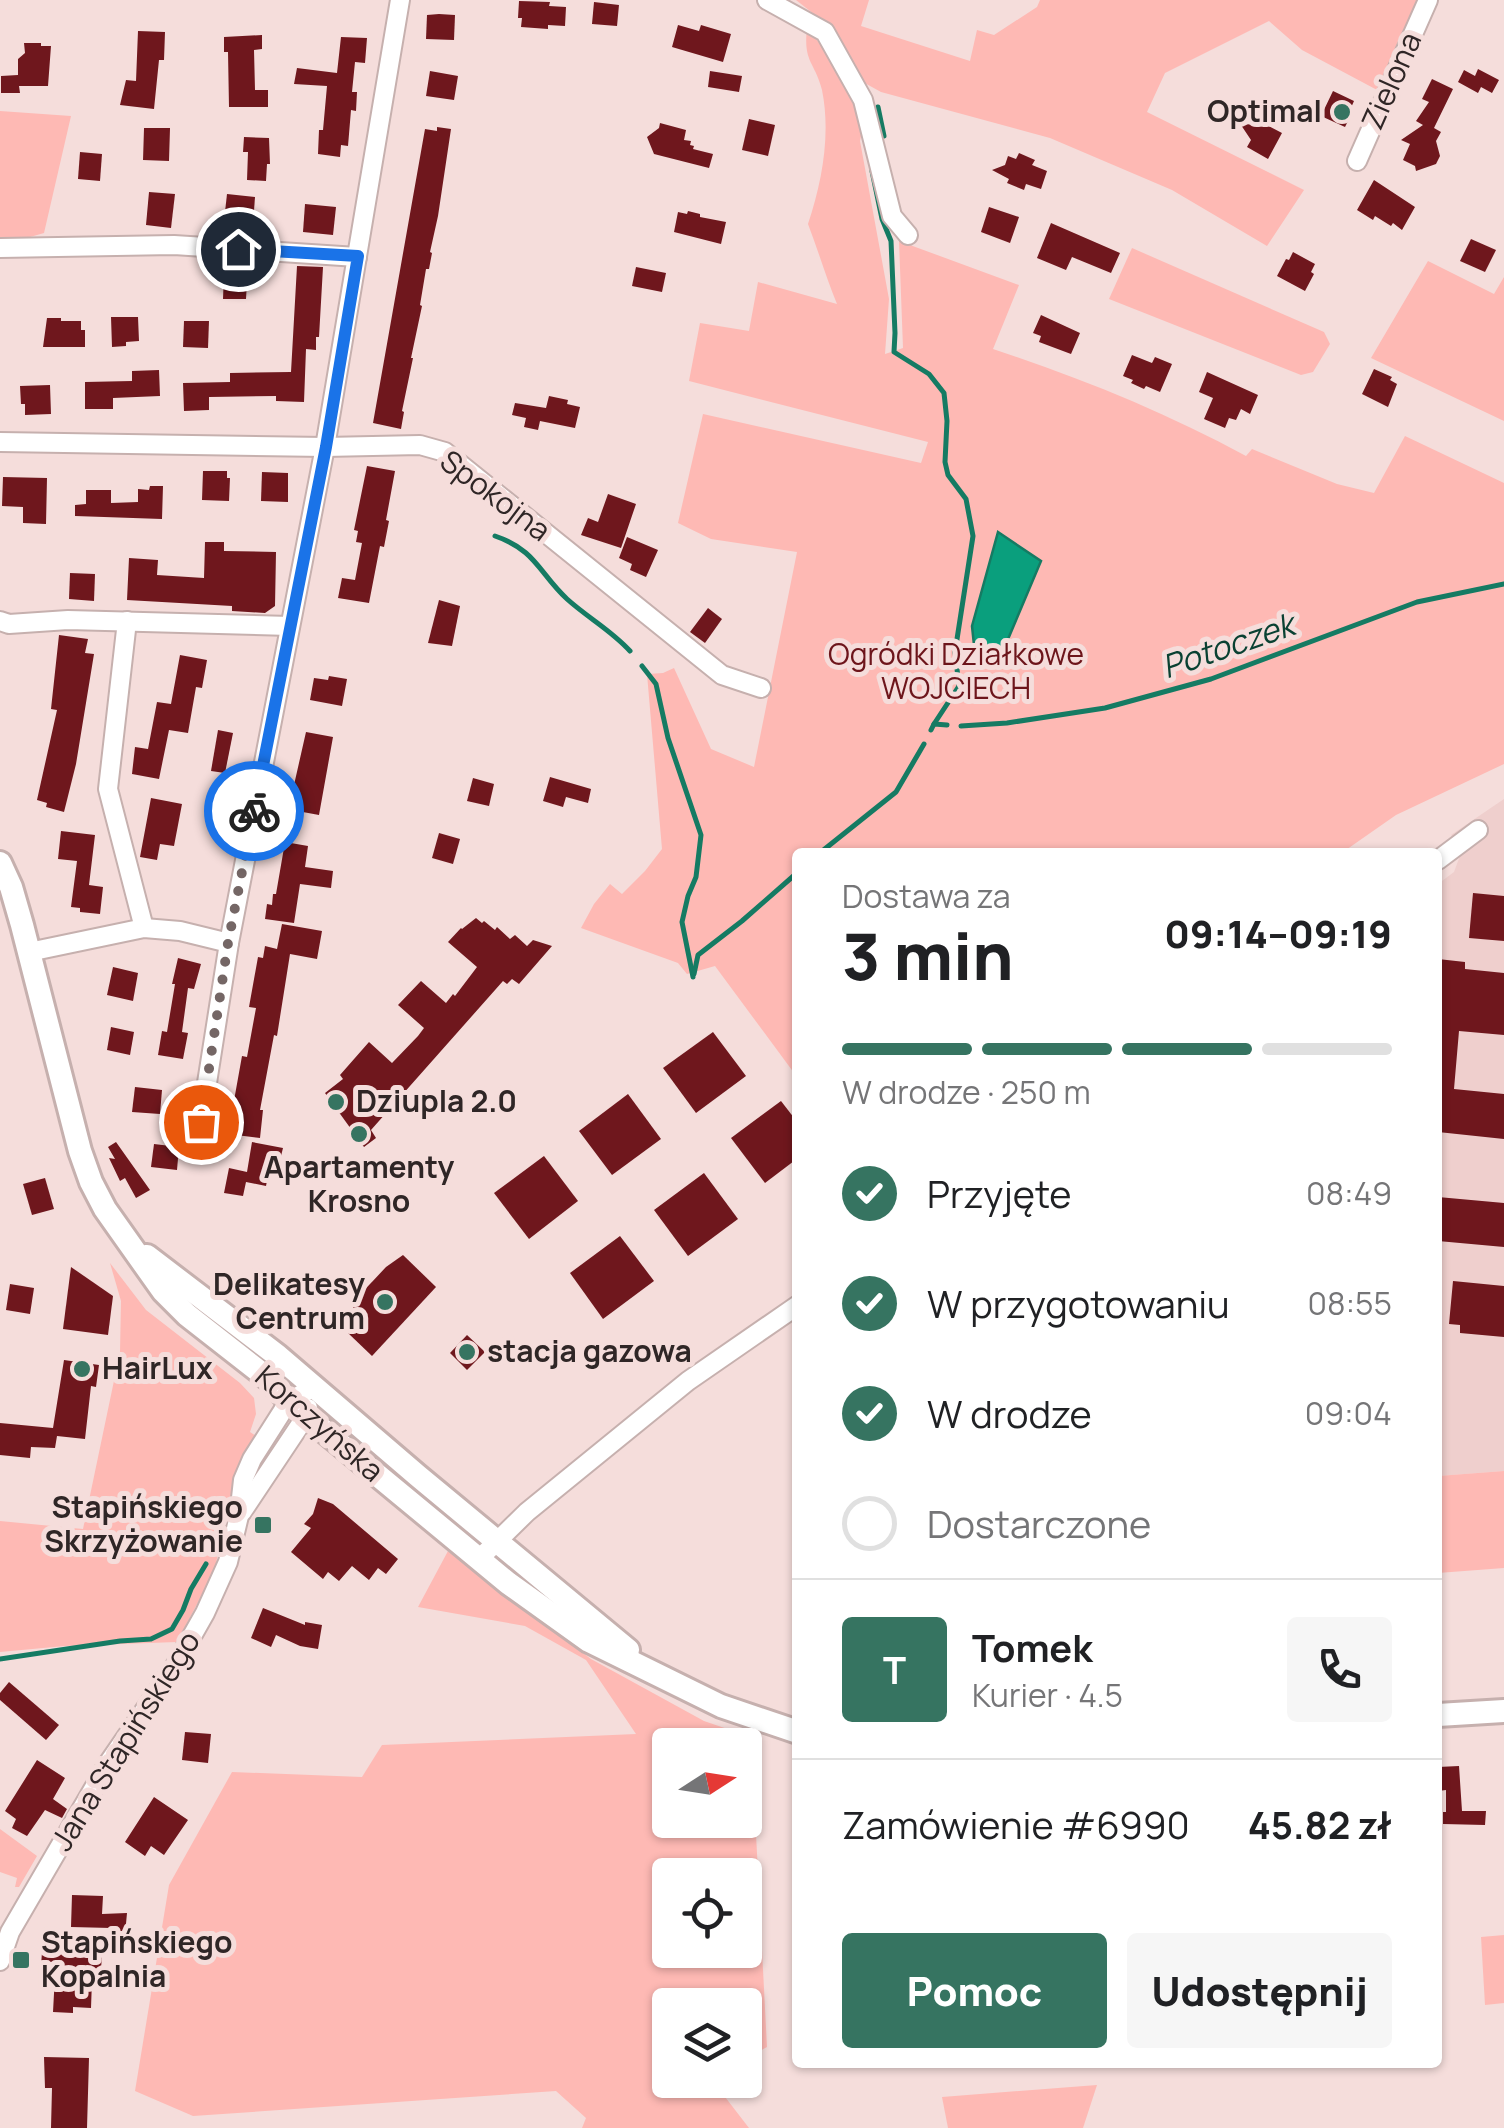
<!DOCTYPE html>
<html lang="pl">
<meta charset="utf-8">
<style>
:root{--surface:#fff;--page:#f6f6f6;--text:#202124;--muted:#757577;--line:#e0e0e0;--accent:#367461}
body{margin:0;font-family:Manrope,sans-serif;background:var(--page);color:var(--text);height:100vh;display:flex;flex-direction:column;font-size:38px;white-space:nowrap}
*{box-sizing:border-box;margin:0}
p{font-size:32px;color:var(--muted)}
.icon{flex:none;width:55px;height:55px;fill:none;stroke:currentColor;stroke-width:2;stroke-linecap:round;stroke-linejoin:round}
.map{position:relative;flex:1;overflow:hidden}
.side{position:absolute;left:792px;top:848px;width:650px;height:1220px;display:flex;flex-direction:column;background:var(--surface);border-radius:10px;box-shadow:0 2px 8px #0004}
.side>*{flex:none}
.needle{width:65px;rotate:78deg}
.buttons{position:absolute;left:652px;top:1728px;display:grid;gap:20px}
.buttons a{display:grid;place-items:center;width:110px;height:110px;border-radius:10px;background:var(--surface);box-shadow:0 2px 8px #0004;font-size:50px}
.pin{position:absolute;display:grid;place-items:center;width:85px;height:85px;color:#fff;margin:-42px;border:5px solid #fff;border-radius:50%;box-shadow:0 2px 10px #0007}
.courier{position:absolute;display:grid;place-items:center;width:100px;height:100px;margin:-50px;border:8px solid #1a73e8;border-radius:50%;background:#fff;color:#222;box-shadow:0 2px 12px #0007}
.headline em{font-style:normal;font-weight:800}
.headline div{display:flex;flex-direction:column-reverse}
.headline{display:flex;align-items:center;justify-content:space-between;height:170px;padding:0 50px}
h1{font-size:65px;font-weight:800;line-height:75px}
.bar{display:grid;grid-template-columns:repeat(4,1fr);gap:15px 10px;align-content:center;height:120px;padding:0 50px}
.bar i{height:12px;border-radius:8px;background:var(--line)}
.bar .on{background:var(--accent)}
.bar p{grid-column:span 4}
.line{display:flex;align-items:center;gap:25px;padding:0 50px;border-top:2px solid var(--line)}
.line div{flex:1}
.round{display:grid;place-items:center;flex:none;width:105px;height:105px;border-radius:10px;background:var(--page)}
ol{padding:0 50px;list-style:none}
li{display:flex;align-items:center;gap:30px;height:110px}
li p{margin-inline-start:auto}
li .icon{padding:10px;border-radius:50%;background:var(--accent);color:#fff;stroke-width:4}
li:last-child{color:var(--muted)}
li i{width:55px;height:55px;border:5px solid var(--line);border-radius:50%}
.action{display:flex;gap:20px;margin-top:auto;padding:20px 50px}
.action a{flex:1;height:115px;border-radius:10px;background:var(--accent);color:#fff;font-size:40px;font-weight:800;line-height:115px;text-align:center}
.action a+a{background:var(--page);color:var(--text)}
.map>svg:first-child{display:block}
.built{fill:#efcfcd}
.green{fill:#feb9b4;fill-rule:evenodd}
.water{fill:#0a9f7d;stroke:#157b63;stroke-width:2.5}
.lines{fill:none;stroke-linecap:round;stroke-linejoin:round}
.stream{stroke:#157b63;stroke-width:5}
.building{fill:#6f171d}
.minor-casing{stroke:#c6b0ae;stroke-width:22}
.secondary-casing{stroke:#c6b0ae;stroke-width:28}
.minor{stroke:#fff;stroke-width:18}
.secondary{stroke:#fff;stroke-width:22}
.done{stroke:#746665;stroke-width:10;stroke-dasharray:0 18}
.route{stroke:#1a73e8;stroke-width:12}
.poi-dot{fill:#367461;stroke:#f5dddb;stroke-width:4}
.labels{text-anchor:middle;stroke-width:10;stroke-linejoin:round;paint-order:stroke}
.street-label{font-size:30px;fill:#2f2626;stroke:#f5dddb}
.poi-label{font-size:30px;font-weight:bold;fill:#2f2626;stroke:#f5dddb;text-anchor:start}
.park-label{font-size:30px;fill:#6d151b;stroke:#f5dddb}
.water-label{font-size:32px;font-style:italic;fill:#094132;stroke:#f5dddb}
</style>
<div class="map">
<svg width="1504" height="2128" viewBox="0 0 1504 2128">
<rect width="100%" height="100%" fill="#f5dddb"/>
<path class="built" d="M1504 799V1471L1438 1476V884L1454 872 1461 853 1451 835Z"/>
<g class="green">
<path d="M796 0H869L861 26 970 61 977 30 994 35 1037 7 1040 0H1423L1379 91 1302 50 1269 21 1165 73 1147 112 1304 190 1267 246 1172 190 1050 138 881 92 861 81 829 26Z"/>
<path d="M807 29 829 54 864 122 860 141 889 299 885 354 903 348 899 241 1019 285 993 349C1081 378 1165 412 1246 456L1252 449 1337 484 1374 493 1405 436 1504 483V764L1396 815 1343 852H798L797 1077 715 966 687 974 678 963 581 928 594 904 610 884 622 894 645 871 662 849 647 674 663 673 674 668 711 749 754 767 797 552 711 539 678 523 703 414 921 463 928 442 689 381 700 323 749 331 758 282 837 304C826 277 818 250 808 224 822 182 831 134 822 90 815 62 803 62 807 29Z"/>
<path d="M0 111 71 116 44 233 30 237H0Z"/>
<path d="M1132 248 1324 332 1330 344 1313 372 1301 375 1109 299Z"/>
<path d="M1428 261 1494 294 1504 277V421L1371 358Z"/>
<path d="M110 1263 146 1310 240 1383 254 1398 256 1414 250 1432 256 1436 236 1475 214 1572 177 1642 65 1646 0 1652V1521L83 1529 120 1352 121 1301Z"/>
<path d="M1504 1471V1568L1438 1573V1476Z"/>
<path d="M448 1551 591 1659 704 1721 751 1737 767 2047 745 2059V2005H670V2080H712L749 2128H582L586 2118 556 2091 193 2116 135 2091 169 1885 232 1772 362 1777 382 1745 636 1734 586 1660 525 1626 418 1607ZM670 1745H745V1820H670ZM670 1875H745V1950H670Z"/>
<path d="M0 1829 37 1856 19 1887H15L17 1878 0 1872Z"/>
<path d="M1504 1935V2003L1485 2005 1481 1937Z"/>
<path d="M1097 2085 1083 2128H948L942 2097Z"/>
</g>
<path class="water" d="M998 532 1041 561 1006 644 999 650 985 652 974 645 972 626Z"/>
<g class="lines">
<g class="stream">
<path d="M878 107 884 136"/>
<path d="M872 171 882 219 891 241 895 333 894 352 929 374 944 393 947 421 945 462 948 475 966 499 973 536 955 652 959 686 934 724"/>
<path d="M495 536C536 550 539 573 567 599 588 618 611 630 630 651"/>
<path d="M642 666 656 684 668 738 701 835 696 877 688 896 682 922 693 977"/>
<path d="M961 726 1007 723 1105 708 1211 679 1417 602 1504 584"/>
<path d="M931 730 934 724 947 725"/>
<path d="M821 852 896 792 924 744"/>
<path d="M694 974 698 955 742 921 798 872"/>
<path d="M0 1659 120 1641 151 1639 172 1629 183 1610 191 1589 206 1564"/>
</g>
</g>
<g class="building">
<path d="M519 1 550 2 549 6 566 7 565 26 548 25V29L521 27 522 18H518Z"/>
<path d="M594 2 619 5 617 26 592 24Z"/>
<path d="M439 14 455 15 454 40 426 39 427 15Z"/>
<path d="M678 25 699 31 701 25 731 34 723 62 672 47Z"/>
<path d="M138 31 165 32 164 60H159L154 109 120 105 126 80 136 81Z"/>
<path d="M262 35V49L254 50 255 90H268V107H229L228 52H224V37Z"/>
<path d="M341 37 367 38 365 63 355 62 352 92H357L356 111 351 110 348 146 341 145 340 157 318 154 319 130H323L327 86 294 84 297 68 337 73Z"/>
<path d="M24 43H41V46H51L48 86H19L20 93H1V76L18 75V59L25 53Z"/>
<path d="M1478 69 1499 80 1492 93 1481 87 1478 93 1458 82 1464 70 1475 76Z"/>
<path d="M430 71 458 76 454 100 426 96Z"/>
<path d="M710 71 742 76 739 92 708 87Z"/>
<path d="M1432 79 1453 89 1434 128 1441 132 1436 141 1440 156 1436 164 1416 171 1415 166 1403 160 1410 144 1401 140 1423 125 1416 121 1429 102 1422 99Z"/>
<path d="M1333 91 1354 101 1350 110 1353 111 1345 127 1321 116Z"/>
<path d="M749 119 775 125 768 156 742 150Z"/>
<path d="M1255 119 1282 133 1268 159 1247 147 1251 140 1241 125 1252 124Z"/>
<path d="M660 123 686 130 684 140 691 141 690 145 694 146 693 149 713 154 709 168 654 154 647 137 659 128Z"/>
<path d="M437 127 451 129 438 216 430 252 432 253 429 269H426L420 305 422 306 411 358H413L402 411 404 412 401 429 373 423 425 129 437 131Z"/>
<path d="M144 128H170L169 161 143 160Z"/>
<path d="M244 137 269 138 270 164H267L266 181 247 180 248 152H243Z"/>
<path d="M80 152 102 154 100 181 78 179Z"/>
<path d="M1019 153 1035 160 1032 165 1047 171 1041 189 1026 184 1024 190 1007 183 1009 179 992 170 1005 165 1008 156 1016 159Z"/>
<path d="M1374 180 1415 207 1402 230 1393 223 1391 226 1375 216 1373 220 1357 210Z"/>
<path d="M149 192 175 194 171 228 146 225Z"/>
<path d="M227 194 255 197 253 224 224 221Z"/>
<path d="M305 204 336 207 333 235 303 232Z"/>
<path d="M989 207 1019 217 1010 243 981 232Z"/>
<path d="M688 211 700 214V217L726 222 721 244 674 232 678 212 687 214Z"/>
<path d="M1051 223 1120 253 1111 273 1072 257 1066 270 1037 258Z"/>
<path d="M1471 239 1496 250 1485 272 1460 261Z"/>
<path d="M1293 252 1315 264 1311 272 1314 274 1305 291 1277 276 1286 259 1289 260Z"/>
<path d="M234 266H248L246 299H223L224 272H234Z"/>
<path d="M297 266 323 267 319 337H316V350L306 349 304 402 276 401V396L209 397V410L184 411 183 383 230 382V373L291 372Z"/>
<path d="M636 267 666 273 662 292 632 286Z"/>
<path d="M1041 315 1080 333 1071 354 1039 342 1041 336 1033 333Z"/>
<path d="M111 317H138L139 341 126 342V346L112 347Z"/>
<path d="M47 318H61V321H81V330H85V347H43Z"/>
<path d="M184 321H209L208 348 183 347Z"/>
<path d="M1132 355 1152 363 1155 357 1172 364 1160 392 1146 386 1144 389 1131 383 1133 380 1123 376Z"/>
<path d="M1374 369 1392 377 1390 380 1397 384 1388 407 1362 394Z"/>
<path d="M159 370 160 396 113 398V409H85V382L132 381V371Z"/>
<path d="M1207 372 1258 395 1250 414 1241 409 1236 420 1229 418 1225 428 1204 419 1213 398 1199 392Z"/>
<path d="M50 385 51 414 25 415V404H21L20 386Z"/>
<path d="M549 396 568 400 567 404 580 407 575 428 540 421 538 430 524 427 526 418 512 415 515 403 546 408Z"/>
<path d="M367 466 395 471 386 520 389 521 384 547 380 546 369 603 338 598 342 578 355 580 362 543 356 542 358 531 354 530Z"/>
<path d="M203 471H227V478H230L229 501 202 500Z"/>
<path d="M262 472 288 473V502L261 501Z"/>
<path d="M3 477 47 478 46 524 23 523V507L2 506Z"/>
<path d="M150 486H163L162 519 75 516V505L86 504V490H111V503L138 502V489L149 490Z"/>
<path d="M608 494 636 504 621 548 581 535 588 518 598 522Z"/>
<path d="M627 537 658 550 646 577 630 570 632 564 619 558Z"/>
<path d="M205 542H224V551L276 552 275 606 265 613 232 611V606L127 600 129 558 158 560 157 575 204 578Z"/>
<path d="M70 573 95 574 94 601 69 599Z"/>
<path d="M439 600 460 606 452 646 428 643Z"/>
<path d="M708 608 722 619 705 643 690 632Z"/>
<path d="M59 635 88 639 85 653 94 654 76 764 64 812 46 807 47 803 37 800 57 710 51 709Z"/>
<path d="M180 655 207 660 202 688 196 687 188 733 169 730 159 779 132 774 135 747 148 749 157 702 171 704Z"/>
<path d="M329 676 347 679 342 706 310 700 314 678 328 680Z"/>
<path d="M218 730 233 733 225 773 211 771Z"/>
<path d="M306 732 333 737 319 815 292 810 293 805 283 803 286 784 294 785Z"/>
<path d="M550 777 591 789 588 803 566 797 563 807 543 801Z"/>
<path d="M473 778 494 784 489 806 467 801Z"/>
<path d="M151 798 182 804 174 846 160 844 157 860 140 857Z"/>
<path d="M61 831 95 835 89 885 103 887 100 914 80 912V908L71 907 77 861 58 859Z"/>
<path d="M439 833 460 839 453 864 432 858Z"/>
<path d="M285 842 308 846 305 867 333 871 331 888 300 884 294 923 265 919 267 904 272 905 273 894H276Z"/>
<path d="M1473 893 1504 896V941L1469 938Z"/>
<path d="M476 918 482 923 484 921 495 930 497 927 510 939 515 935 527 946 533 940 552 946 519 984 512 979 507 984 503 981 371 1130 376 1138 364 1147 325 1093 343 1079 340 1075 369 1042 392 1063 418 1036 424 1028 398 1005 421 981 446 1003 453 994 455 996 477 967 448 942 461 928 462 929Z"/>
<path d="M282 924 322 931 317 959 290 954 277 1036 274 1035 260 1110H263L260 1138 228 1134 242 1056 247 1057 256 1008 249 1007 258 957 263 958 265 946 277 949Z"/>
<path d="M178 958 201 964 194 989 188 988 182 1032 188 1033 183 1059 158 1055 162 1031 167 1032 175 984H172Z"/>
<path d="M1438 959 1465 962V969L1504 973V1035L1459 1031 1454 1089 1504 1094V1139L1438 1132Z"/>
<path d="M113 967 138 973 133 1001 107 995Z"/>
<path d="M111 1027 134 1032 130 1055 107 1050Z"/>
<path d="M713 1032 746 1076 696 1113 663 1068Z"/>
<path d="M135 1087 162 1090 160 1114 132 1112Z"/>
<path d="M628 1094 661 1139 612 1175 579 1131Z"/>
<path d="M781 1101 798 1123V1158L765 1183 731 1138Z"/>
<path d="M116 1142 150 1190 136 1198 125 1178 120 1181 109 1158 115 1159 108 1147Z"/>
<path d="M252 1142 283 1148 277 1172 269 1170 266 1186 246 1182 243 1196 224 1193 229 1168 247 1172Z"/>
<path d="M154 1144 179 1147 177 1170 151 1167Z"/>
<path d="M544 1156 578 1201 529 1239 494 1193Z"/>
<path d="M704 1173 738 1219 688 1256 654 1210Z"/>
<path d="M45 1178 54 1209 32 1215 23 1184Z"/>
<path d="M1438 1197 1504 1203V1247L1438 1241Z"/>
<path d="M620 1236 654 1281 603 1319 570 1273Z"/>
<path d="M403 1255 436 1287 372 1356 348 1333 355 1300 386 1267Z"/>
<path d="M71 1267 113 1296 108 1335 63 1329Z"/>
<path d="M1453 1281 1504 1286V1337L1460 1333V1325L1449 1324Z"/>
<path d="M10 1284 34 1288 30 1314 6 1310Z"/>
<path d="M467 1335 485 1352 467 1370 450 1353Z"/>
<path d="M64 1360 99 1365 96 1387 91 1386 85 1439 57 1436 55 1448 31 1447 30 1458 0 1455V1423L53 1428Z"/>
<path d="M318 1498 333 1504 398 1559 386 1574 378 1568 369 1580 352 1566 339 1581 328 1572 323 1579 291 1552 311 1528 304 1524 313 1514Z"/>
<path d="M263 1608 305 1625V1622L322 1625 318 1649 300 1646 276 1635 271 1647 251 1638Z"/>
<path d="M9 1682 59 1725 46 1740 0 1700V1693Z"/>
<path d="M185 1732 211 1734 208 1763 182 1760Z"/>
<path d="M37 1760 65 1778 53 1799 67 1809 62 1818 45 1810 27 1836 12 1828 16 1819 5 1811Z"/>
<path d="M1459 1766 1462 1811H1486L1485 1825 1443 1824V1812H1446V1790L1438 1791V1767Z"/>
<path d="M154 1797 188 1820 164 1855 151 1846 145 1856 125 1842Z"/>
<path d="M72 1895 103 1896 102 1914 127 1913 124 1945 109 1944 111 1928 71 1927Z"/>
<path d="M42 1952 102 1956 100 1981 92 1980 91 2008 73 2007V2013L53 2012 55 1975H44L45 1966H41Z"/>
<path d="M44 2057 89 2058 87 2128H51L52 2088H45Z"/>
</g>
<g class="lines">
<defs>
<g id="minor">
<path d="M767 0 825 32 863 100 892 216 908 235"/>
<path d="M1357 161 1428 0"/>
<path d="M0 248 174 245 357 257"/>
<path d="M0 442 325 447 420 445 445 452 722 675 761 688"/>
<path d="M0 621 9 624 68 620 290 626"/>
<path d="M127 621 108 789 144 928"/>
<path d="M1438 860 1478 830"/>
<path d="M29 952 144 928 180 931 229 943"/>
<path d="M201 1121 229 943 325 447 400 0"/>
<path d="M242 1512 306 1416 308 1408"/>
<path d="M479 1559 527 1512 688 1381 798 1305"/>
<path d="M0 1961 10 1932 109 1762 175 1666 205 1613 228 1562 239 1516 243 1480 252 1459 289 1401 314 1387"/>
</g>
<g id="secondary">
<path d="M0 863 11 887 22 925 80 1151 91 1182 105 1209 163 1291 187 1315 270 1380 289 1401 306 1416 508 1583 589 1641 721 1706 798 1732"/>
<path d="M147 1256 278 1356 418 1476 628 1650"/>
<path d="M1438 1715 1504 1711"/>
</g>
</defs>
<use href="#minor" class="minor-casing"/>
<use href="#secondary" class="secondary-casing"/>
<use href="#minor" class="minor"/>
<use href="#secondary" class="secondary"/>
</g>
<g class="lines">
<path class="done" d="M201 1122 228 943 254 811"/>
<path class="route" d="M238 249 358 256 326 447 254 811"/>
</g>
<g class="poi-dot">
<circle cx="1342" cy="112" r="10"/>
<circle cx="336" cy="1102" r="10"/>
<circle cx="359" cy="1134" r="10"/>
<circle cx="385" cy="1302" r="10"/>
<circle cx="467" cy="1352" r="10"/>
<circle cx="82" cy="1369" r="10"/>
<rect x="253" y="1515" width="20" height="20" rx="5"/>
<rect x="11" y="1950" width="20" height="20" rx="5"/>
</g>
<g class="labels">
<g class="street-label">
<text transform="translate(1392 81) rotate(-66)" y="10">Zielona</text>
<text transform="translate(495 496) rotate(37)" y="10">Spokojna</text>
<text transform="translate(319 1424) rotate(41)" y="10">Korczyńska</text>
<text transform="translate(126 1741) rotate(-58)" y="10">Jana Stapińskiego</text>
</g>
<g class="poi-label">
<text x="1322" y="122" text-anchor="end">Optimal</text>
<text x="356" y="1112">Dziupla 2.0</text>
<text x="359" y="1178" text-anchor="middle">Apartamenty<tspan x="359" dy="34">Krosno</tspan></text>
<text x="365" y="1295" text-anchor="end">Delikatesy<tspan x="365" dy="34">Centrum</tspan></text>
<text x="487" y="1362">stacja gazowa</text>
<text x="102" y="1379">HairLux</text>
<text x="243" y="1518" text-anchor="end">Stapińskiego<tspan x="243" dy="34">Skrzyżowanie</tspan></text>
<text x="41" y="1953">Stapińskiego<tspan x="41" dy="34">Kopalnia</tspan></text>
</g>
<g class="park-label">
<text x="956" y="665">Ogródki Działkowe<tspan x="956" dy="34">WOJCIECH</tspan></text>
</g>
<g class="water-label">
<text transform="translate(1228 646) rotate(-19)" y="11">Potoczek</text>
</g>
</g>
</svg>
<div class="buttons">
<a><svg class="needle" viewBox="-14 -14 28 28"><path d="M0-13l5 13h-10z" fill="#e53935"/><path d="M0 13l5-13h-10z" fill="#757577"/></svg></a>
<a><svg class="icon" aria-label="locate" viewBox="0 0 24 24"><circle cx="12" cy="12" r="6"/><path d="M12 2v4M12 18v4M2 12h4M18 12h4"/></svg></a>
<a><svg class="icon" aria-label="layers" viewBox="0 0 24 24"><path d="M12 4l9 5-9 5-9-5zM3 14l9 5 9-5"/></svg></a>
</div>
<div class="pin" style="left:201px;top:1122px;background:#ea580c"><svg class="icon" aria-label="bag" viewBox="0 0 24 24"><path d="M5 8h14l-1 12H6zM9 8a3 3 0 0 1 6 0"/></svg></div>
<div class="pin" style="left:238px;top:249px;background:#1f2937"><svg class="icon" aria-label="home" viewBox="0 0 24 24"><path d="M3 11l9-7 9 7M6 9v11h12V9"/></svg></div>
<div class="courier" style="left:254px;top:811px"><svg class="icon" aria-label="bike" viewBox="0 0 24 24"><circle cx="6" cy="16" r="4"/><circle cx="18" cy="16" r="4"/><path d="M6 16l4-8h5l3 8M10 8l3 8H6M13 5h3"/></svg></div>
<section class="side">
<div class="headline"><div><h1>3 min</h1><p>Dostawa za</p></div><em>09:14–09:19</em></div>
<div class="bar"><i class="on"></i><i class="on"></i><i class="on"></i><i></i><p>W drodze · 250 m</p></div>
<ol>
<li><svg class="icon" aria-label="check" viewBox="0 0 24 24"><path d="M5 12l5 5 9-10"/></svg>Przyjęte<p>08:49</p></li>
<li><svg class="icon" aria-label="check" viewBox="0 0 24 24"><path d="M5 12l5 5 9-10"/></svg>W przygotowaniu<p>08:55</p></li>
<li><svg class="icon" aria-label="check" viewBox="0 0 24 24"><path d="M5 12l5 5 9-10"/></svg>W drodze<p>09:04</p></li>
<li><i></i>Dostarczone</li>
</ol>
<div class="line" style="height:180px"><b class="round" style="background:var(--accent);color:#fff">T</b><div><b>Tomek</b><p>Kurier · 4.5</p></div><a class="round"><svg class="icon" aria-label="phone" viewBox="0 0 24 24"><path d="M5 4h4l2 5-3 2q2 4 5 5l2-3 5 2v4C11 20 4 13 5 4z"/></svg></a></div>
<div class="line" style="height:130px"><div>Zamówienie #6990</div><b>45.82 zł</b></div>
<div class="action"><a>Pomoc</a><a>Udostępnij</a></div>
</section>
</div>
